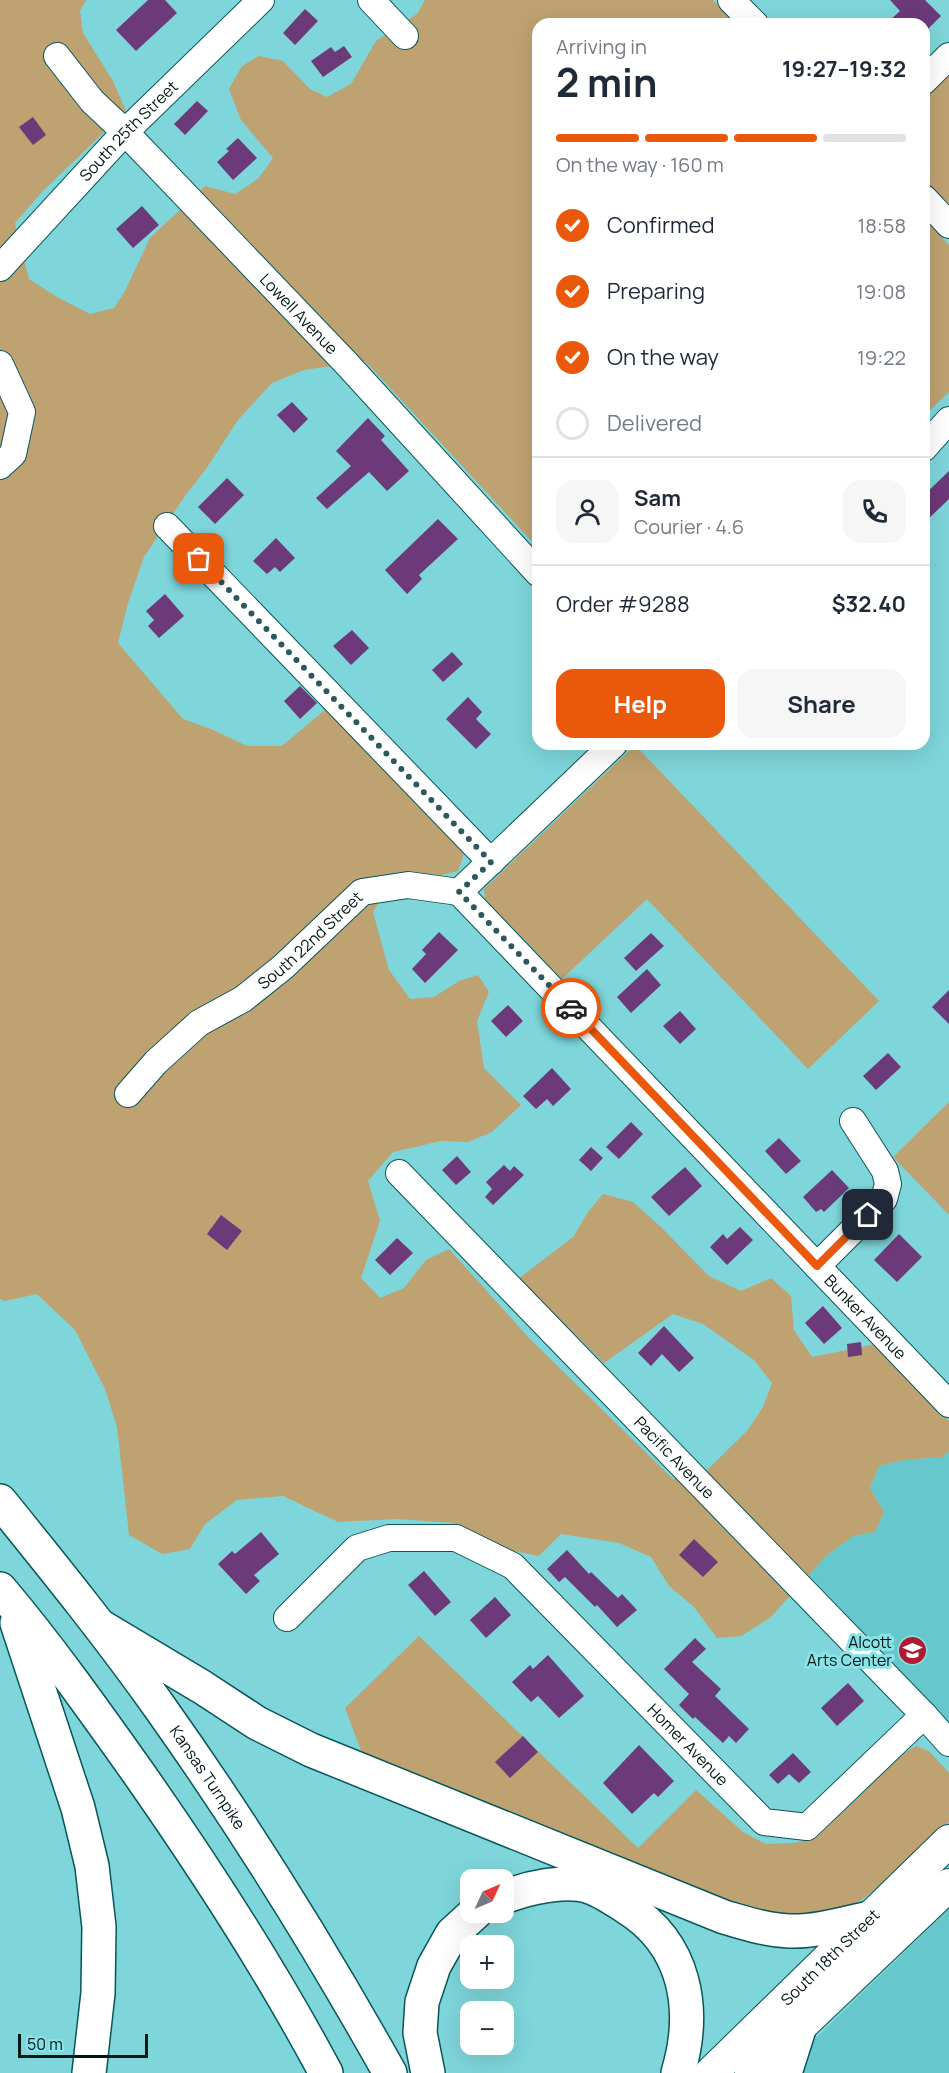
<!DOCTYPE html>
<meta charset="utf-8">
<style>
:root{--surface:#fff;--page:#f6f6f7;--text:#1f2937;--muted:#747a83;--line:#e0e1e3;--accent:#ea580c}
body{margin:0;font-family:Manrope,sans-serif;background:var(--page);color:var(--text);height:100vh;display:flex;flex-direction:column;font-size:22px;white-space:nowrap}
*{box-sizing:border-box;margin:0}
p{font-size:20px;color:var(--muted)}
.icon{flex:none;width:33px;height:33px;fill:none;stroke:currentColor;stroke-width:2;stroke-linecap:round;stroke-linejoin:round}
.map{position:relative;flex:1;overflow:hidden}
.side{position:absolute;left:532px;top:18px;width:398px;height:732px;display:flex;flex-direction:column;background:var(--surface);border-radius:18px;box-shadow:0 6px 24px #0002}
.side>*{flex:none}
.needle{width:39px;rotate:46deg}
.controls{position:absolute;left:460px;top:1869px;display:grid;gap:12px}
.controls a{display:grid;place-items:center;width:54px;height:54px;border-radius:12px;background:var(--surface);box-shadow:0 6px 24px #0002;font-size:30px}
.scale{position:absolute;left:18px;bottom:15px;width:130px;box-sizing:border-box;padding-left:6px;border:3px solid #001718;border-top:0;font-size:16px;line-height:21px;white-space:nowrap;color:#001718;-webkit-text-stroke:4px #8ce3e7;paint-order:stroke}
.pin{position:absolute;display:grid;place-items:center;width:51px;height:51px;color:#fff;margin:-26px;border-radius:12px;box-shadow:0 3px 9px #0006}
.courier{position:absolute;display:grid;place-items:center;width:60px;height:60px;margin:-30px;border:4px solid #ea580c;border-radius:50%;background:#fff;color:#222;box-shadow:0 2px 8px #0007}
.headline em{font-style:normal;font-weight:700}
.headline div{display:flex;flex-direction:column-reverse}
.headline{display:flex;align-items:center;justify-content:space-between;height:102px;padding:0 24px}
h1{font-size:39px;font-weight:700;line-height:45px}
.bar{display:grid;grid-template-columns:repeat(4,1fr);gap:9px 6px;align-content:center;height:72px;padding:0 24px}
.bar i{height:8px;border-radius:4px;background:var(--line)}
.bar .active{background:var(--accent)}
.bar p{grid-column:span 4}
.line{display:flex;align-items:center;gap:15px;padding:0 24px;border-top:2px solid var(--line)}
.line div{flex:1}
.round{display:grid;place-items:center;flex:none;width:63px;height:63px;border-radius:18px;background:var(--page)}
ol{padding:0 24px;list-style:none}
li{display:flex;align-items:center;gap:18px;height:66px}
li p{margin-inline-start:auto}
li .icon{padding:6px;border-radius:50%;background:var(--accent);color:#fff;stroke-width:4}
li:last-child{color:var(--muted)}
li i{width:33px;height:33px;border:3px solid var(--line);border-radius:50%}
.action{display:flex;gap:12px;margin-top:auto;padding:12px 24px}
.action a{flex:1;height:69px;border-radius:18px;background:var(--accent);color:#fff;font-size:24px;font-weight:700;line-height:69px;text-align:center}
.action a+a{background:var(--page);color:var(--text)}
.map>svg:first-child{display:block}
.built{fill:#66c8cc}
.green{fill:#bfa271}
.building{fill:#6c3979}
.lines{fill:none;stroke-linecap:round;stroke-linejoin:round}
.minor-casing{stroke:#075659;stroke-width:28}
.major-casing{stroke:#075659;stroke-width:34}
.highway-casing{stroke:#075659;stroke-width:36}
.minor{stroke:#fff;stroke-width:26}
.major{stroke:#fff;stroke-width:32}
.highway{stroke:#fff;stroke-width:33}
.done{stroke:#2c5a5c;stroke-width:6;stroke-dasharray:0 10.8}
.route{stroke:#ea580c;stroke-width:8}
.labels{text-anchor:middle;stroke-width:6;stroke-linejoin:round;paint-order:stroke}
.street-label{font-size:16px;fill:#001718;stroke:#8ce3e7}
.poi-label{font-size:16px;fill:#001718;stroke:#8ce3e7;text-anchor:end}
</style>
<div class="map">
<svg width="949" height="2073" viewBox="0 0 949 2073">
<rect width="100%" height="100%" fill="#7ed6da"/>
<g class="built">
<path d="M949 1451V1725L806 1577 826 1556 853 1536 875 1532 884 1512 870 1488 879 1466 904 1460 942 1457Z"/>
<path d="M949 1909V2073H794L812 2042Z"/>
</g>
<g class="green">
<path d="M0 0H86L80 11 83 33 113 81 126 111 42 192 15 223 29 279 57 297 90 314 114 308 125 291 150 238 205 186 235 194 258 179 273 158 241 120 229 89 242 66 259 56 283 61 310 89 327 97 351 84 376 41 417 14 425 0H713L736 24H538V548L365 361 304 370 272 383 238 420 206 469 185 496 144 557 128 603 118 643 183 719 211 729 247 746H282L327 708 464 854 458 871 441 875 397 872 373 912 389 970 410 999 434 997 459 981 478 975 489 992 477 1021 484 1068 521 1105 492 1132 468 1142 441 1141 393 1152 368 1181 380 1221 361 1278 380 1298 404 1288 426 1260 449 1249 529 1338 673 1479 708 1469 747 1431 763 1407 772 1383 754 1360 703 1324 673 1314 604 1363 518 1279 573 1237 588 1212 603 1194 633 1202 661 1227 709 1276 741 1291 771 1278 791 1296 794 1330 812 1357 876 1344 949 1421V1451L942 1457 904 1460 879 1466 870 1488 884 1512 875 1532 853 1536 826 1556 770 1618 741 1636 717 1638 694 1607 669 1586 651 1557 619 1543 561 1534 539 1556 509 1550 453 1523 397 1519 338 1522 283 1496 237 1500 205 1524 190 1549 162 1554 129 1535 117 1427 105 1389 75 1330 37 1294 5 1301 0 1299Z"/>
<path d="M949 71V212L924 186V95Z"/>
<path d="M924 219 949 245V392L924 416Z"/>
<path d="M635 745 879 1001 808 1069 647 899 562 979 485 899 484 889Z"/>
<path d="M949 1102V1215L893 1157Z"/>
<path d="M419 1636 638 1848 696 1790 743 1832 766 1844 794 1843 817 1837 903 1754 916 1746 929 1751 949 1773V1822L890 1878 863 1899 836 1913 799 1919 759 1914 363 1756 345 1708Z"/>
</g>
<g class="building">
<path d="M148 0H165L177 13 136 51 116 30Z"/>
<path d="M890 0H925L941 16 924 33V24H886L900 11Z"/>
<path d="M305 9 318 21 295 45 283 33Z"/>
<path d="M344 46 352 57 323 77 311 61 331 47 335 52Z"/>
<path d="M197 101 208 111 185 135 174 124Z"/>
<path d="M33 117 46 135 33 145 19 127Z"/>
<path d="M238 138 257 158 233 180 217 162 229 151 226 149Z"/>
<path d="M142 206 159 225 133 248 116 229Z"/>
<path d="M292 402 308 419 294 433 277 415Z"/>
<path d="M368 418 385 436 381 440 409 471 387 491 369 472 327 509 316 498 351 466 336 451Z"/>
<path d="M949 471V499L924 523V495Z"/>
<path d="M227 478 244 495 215 524 198 507Z"/>
<path d="M438 519 458 539 419 575 422 579 407 594 385 570Z"/>
<path d="M276 538 295 558 280 572 275 567 267 574 253 561Z"/>
<path d="M165 594 184 616 159 638 148 626 154 620 146 611Z"/>
<path d="M352 630 369 648 351 665 333 646Z"/>
<path d="M452 652 463 664 443 682 432 670Z"/>
<path d="M300 686 317 703 300 719 284 701Z"/>
<path d="M468 697 482 712 476 719 491 734 476 749 446 719Z"/>
<path d="M439 932 458 950 425 983 412 969 426 954 422 950Z"/>
<path d="M651 933 664 946 636 971 624 958Z"/>
<path d="M647 969 661 985 631 1013 617 997Z"/>
<path d="M949 990V1024L932 1007Z"/>
<path d="M508 1005 523 1021 506 1037 491 1021Z"/>
<path d="M680 1011 696 1029 680 1044 663 1026Z"/>
<path d="M888 1053 901 1067 876 1090 863 1076Z"/>
<path d="M552 1068 571 1089 553 1106 547 1099 536 1109 523 1096Z"/>
<path d="M631 1122 643 1134 619 1159 606 1147Z"/>
<path d="M779 1138 801 1161 786 1174 765 1151Z"/>
<path d="M591 1147 603 1158 591 1171 579 1160Z"/>
<path d="M457 1156 471 1172 456 1185 442 1170Z"/>
<path d="M504 1165 510 1171 514 1166 524 1175 493 1205 485 1197 492 1189 486 1182Z"/>
<path d="M685 1167 702 1186 669 1216 651 1197Z"/>
<path d="M832 1170 849 1188 824 1212 821 1209 816 1212 803 1197Z"/>
<path d="M221 1215 242 1231 227 1250 207 1234Z"/>
<path d="M740 1227 753 1240 727 1265 710 1247 723 1234 727 1239Z"/>
<path d="M899 1234 922 1257 897 1282 874 1260Z"/>
<path d="M397 1238 413 1253 390 1275 375 1260Z"/>
<path d="M823 1306 842 1328 824 1344 805 1323Z"/>
<path d="M664 1326 694 1358 679 1372 662 1354 651 1366 638 1353Z"/>
<path d="M861 1342 862 1355 848 1357 847 1344Z"/>
<path d="M261 1532 279 1554 254 1575 260 1581 246 1594 218 1564 232 1551 235 1554Z"/>
<path d="M694 1539 718 1562 703 1577 679 1555Z"/>
<path d="M567 1550 589 1574 591 1572 618 1598 622 1594 637 1610 617 1627 597 1605 595 1607 565 1577 559 1582 547 1569Z"/>
<path d="M424 1571 451 1602 435 1616 408 1585Z"/>
<path d="M495 1597 511 1615 486 1638 470 1620Z"/>
<path d="M695 1638 706 1649 692 1662 721 1689 715 1696 749 1729 736 1743 729 1736 723 1743 695 1717 693 1719 679 1705 689 1694 664 1669Z"/>
<path d="M548 1655 584 1696 559 1718 538 1696 531 1702 512 1682 530 1665 533 1669Z"/>
<path d="M848 1683 864 1701 837 1726 821 1708Z"/>
<path d="M523 1736 538 1752 510 1778 495 1762Z"/>
<path d="M639 1745 674 1781 658 1797 654 1793 632 1814 603 1783Z"/>
<path d="M793 1753 811 1772 799 1783 789 1774 778 1784 769 1775Z"/>
</g>
<g class="lines">
<defs>
<g id="minor">
<path d="M371 0 405 36"/>
<path d="M731 0 755 24"/>
<path id="s1" d="M57 56 92 101 125 132 347 364 538 573"/>
<path d="M924 81 949 56"/>
<path d="M924 198 949 225"/>
<path id="s2" d="M0 268 125 132 261 0"/>
<path d="M0 364 22 412 13 454 0 466"/>
<path d="M924 448 949 420"/>
<path d="M167 526 491 862"/>
<path id="s3" d="M459 892 949 1404"/>
<path id="s4" d="M128 1094 156 1062 199 1023 243 999 283 967 362 892 408 885 459 892 614 744"/>
<path id="s5" d="M399 1173 924 1715 949 1743"/>
<path d="M817 1266 884 1199 888 1184 885 1171 853 1121"/>
<path id="s6" d="M287 1618 357 1548 389 1538H456L513 1566 764 1822 807 1827 924 1715"/>
</g>
<g id="major">
<path id="s7" d="M711 2073 949 1841"/>
<path d="M751 2073 949 1885"/>
</g>
<g id="highway">
<path id="s8" d="M0 1501C55 1569 110 1637 161 1709 244 1826 320 1948 390 2073"/>
<path d="M0 1589C49 1647 93 1709 137 1771 205 1868 270 1968 326 2073"/>
<path d="M17 1623 78 1808 92 1866 99 1927 98 1993 89 2073"/>
<path d="M100 1626 202 1687 257 1723 311 1750 724 1917C745 1923 766 1930 789 1931 815 1932 843 1924 869 1918"/>
<path d="M504 1897C527 1888 565 1879 590 1887 602 1891 615 1900 626 1907 686 1944 697 2009 678 2073"/>
<path d="M428 2073 420 2033 422 2002 434 1966 452 1934 476 1912"/>
<path d="M785 2073 800 2026"/>
</g>
</defs>
<use href="#minor" class="minor-casing"/>
<use href="#major" class="major-casing"/>
<use href="#highway" class="highway-casing"/>
<use href="#minor" class="minor"/>
<use href="#major" class="major"/>
<use href="#highway" class="highway"/>
</g>
<g class="lines">
<path class="done" d="M199 559 491 862 459 892 571 1008"/>
<path class="route" d="M571 1008 817 1266 868 1215"/>
</g>
<defs>
<symbol id="school-disc" viewBox="-11 -11 22 22"><circle r="9.5" fill="#af1b33" stroke="#8ce3e7"/><path d="M0-5L7-2L0 1L-7-2ZM-4 1L0 2.5L4 1V4Q0 6-4 4Z" fill="#fff"/></symbol>
</defs>
<g fill-rule="evenodd">
<use href="#school-disc" x="896" y="1634" width="33" height="33"/>
</g>
<g class="labels">
<g class="street-label">
<text dy="6" stroke="none"><textPath href="#s2" startOffset="188">South 25th Street</textPath></text>
<text dy="6" stroke="none"><textPath href="#s1" startOffset="354">Lowell Avenue</textPath></text>
<text dy="6" stroke="none"><textPath href="#s4" startOffset="240">South 22nd Street</textPath></text>
<text dy="6" stroke="none"><textPath href="#s3" startOffset="588">Bunker Avenue</textPath></text>
<text dy="6" stroke="none"><textPath href="#s5" startOffset="396">Pacific Avenue</textPath></text>
<text dy="6" stroke="none"><textPath href="#s6" startOffset="513">Homer Avenue</textPath></text>
<text dy="6" stroke="none"><textPath href="#s8" startOffset="346">Kansas Turnpike</textPath></text>
<text dy="6" stroke="none"><textPath href="#s7" startOffset="166">South 18th Street</textPath></text>
</g>
<g class="poi-label">
<text x="892" y="1648">Alcott<tspan x="892" dy="18">Arts Center</tspan></text>
</g>
</g>
</svg>
<div class="controls">
<a><svg class="needle" viewBox="-14 -14 28 28"><path d="M0-13l5 13h-10z" fill="#e53935"/><path d="M0 13l5-13h-10z" fill="#747a83"/></svg></a>
<a>+</a>
<a>−</a>
</div>
<div class="scale">50 m</div>
<div class="pin" style="left:199px;top:559px;background:#ea580c"><svg class="icon" aria-label="bag" viewBox="0 0 24 24"><path d="M5 8h14l-1 12H6zM9 8a3 3 0 0 1 6 0"/></svg></div>
<div class="pin" style="left:868px;top:1215px;background:#1f2937"><svg class="icon" aria-label="home" viewBox="0 0 24 24"><path d="M3 11l9-7 9 7M6 9v11h12V9"/></svg></div>
<div class="courier" style="left:571px;top:1008px"><svg class="icon" aria-label="car" viewBox="0 0 24 24"><path d="M5 17H2v-5l4-1 3-4h7l3 4 3 1v5h-3M9 17h6M6 11h13"/><circle cx="7" cy="17" r="2"/><circle cx="17" cy="17" r="2"/></svg></div>
<section class="side">
<div class="headline"><div><h1>2 min</h1><p>Arriving in</p></div><em>19:27–19:32</em></div>
<div class="bar"><i class="active"></i><i class="active"></i><i class="active"></i><i></i><p>On the way · 160 m</p></div>
<ol>
<li><svg class="icon" aria-label="check" viewBox="0 0 24 24"><path d="M5 12l5 5 9-10"/></svg>Confirmed<p>18:58</p></li>
<li><svg class="icon" aria-label="check" viewBox="0 0 24 24"><path d="M5 12l5 5 9-10"/></svg>Preparing<p>19:08</p></li>
<li><svg class="icon" aria-label="check" viewBox="0 0 24 24"><path d="M5 12l5 5 9-10"/></svg>On the way<p>19:22</p></li>
<li><i></i>Delivered</li>
</ol>
<div class="line" style="height:108px"><a class="round"><svg class="icon" aria-label="person" viewBox="0 0 24 24"><circle cx="12" cy="8" r="4"/><path d="M4 21q1-7 8-7t8 7"/></svg></a><div><b>Sam</b><p>Courier · 4.6</p></div><a class="round"><svg class="icon" aria-label="phone" viewBox="0 0 24 24"><path d="M5 4h4l2 5-3 2q2 4 5 5l2-3 5 2v4C11 20 4 13 5 4z"/></svg></a></div>
<div class="line" style="height:78px"><div>Order #9288</div><b>$32.40</b></div>
<div class="action"><a>Help</a><a>Share</a></div>
</section>
</div>
